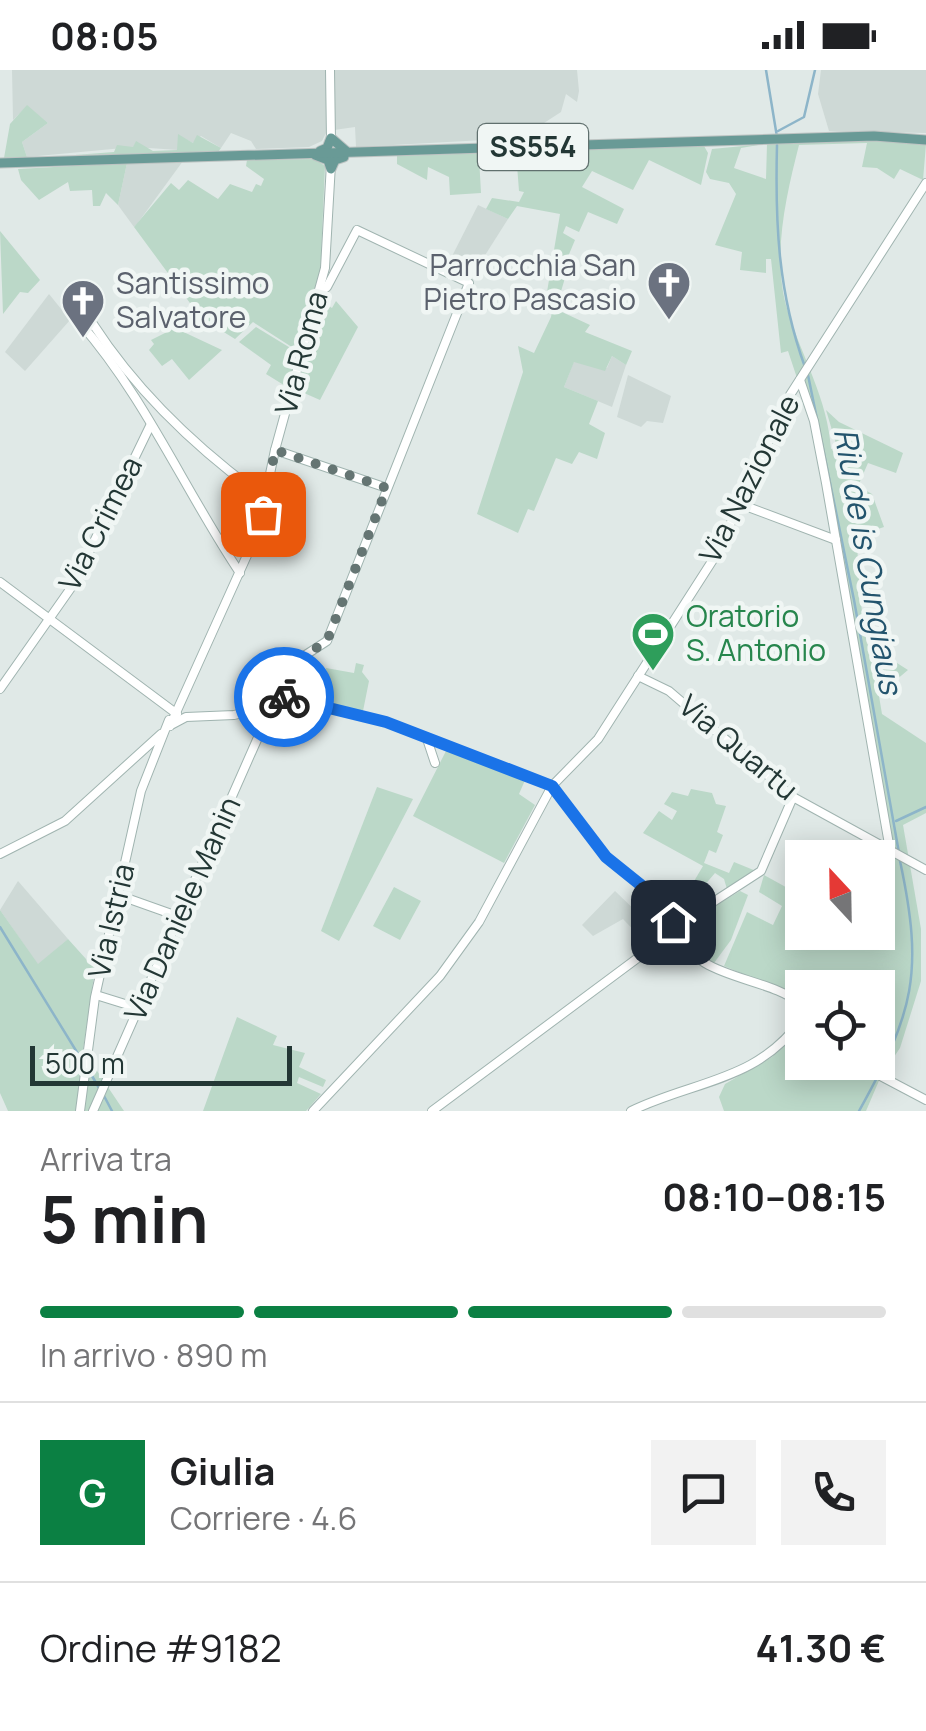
<!DOCTYPE html>
<html lang="it">
<meta charset="utf-8">
<style>
:root{--surface:#fff;--page:#f2f2f2;--text:#202124;--muted:#757577;--line:#e0e0e0;--accent:#0b8043}
body{margin:0;font-family:Manrope,sans-serif;background:var(--page);color:var(--text);height:100vh;display:flex;flex-direction:column;font-size:38px;white-space:nowrap}
*{box-sizing:border-box;margin:0}
p{font-size:32px;color:var(--muted)}
.icon{flex:none;width:55px;height:55px;fill:none;stroke:currentColor;stroke-width:2;stroke-linecap:round;stroke-linejoin:round}
.map{position:relative;height:1041px;overflow:hidden}
.details{display:flex;flex-direction:column;background:var(--surface);flex:1}
.details>*{flex:none}
.needle{width:65px;rotate:338deg}
.fabs{position:absolute;left:785px;top:770px;display:grid;gap:20px}
.fabs a{display:grid;place-items:center;width:110px;height:110px;border-radius:0px;background:var(--surface);box-shadow:0 5px 25px #0003;font-size:50px}
.scale{position:absolute;left:30px;bottom:25px;width:262px;box-sizing:border-box;padding-left:10px;border:5px solid #233735;border-top:0;font-size:28px;line-height:35px;white-space:nowrap;color:#233735;-webkit-text-stroke:8px #f0f6f4;paint-order:stroke}
.pin{position:absolute;display:grid;place-items:center;width:85px;height:85px;color:#fff;margin:-42px;border-radius:20px;box-shadow:0 5px 15px #0006}
.courier{position:absolute;display:grid;place-items:center;width:100px;height:100px;margin:-50px;border:8px solid #1a73e8;border-radius:50%;background:#fff;color:#222;box-shadow:0 2px 12px #0007}
.summary em{font-style:normal;font-weight:700}
.summary div{display:flex;flex-direction:column-reverse}
.summary{display:flex;align-items:center;justify-content:space-between;height:170px;padding:0 40px}
h1{font-size:65px;font-weight:700;line-height:75px}
.bar{display:grid;grid-template-columns:repeat(4,1fr);gap:15px 10px;align-content:center;height:120px;padding:0 40px}
.bar i{height:12px;border-radius:8px;background:var(--line)}
.bar .on{background:var(--accent)}
.bar p{grid-column:span 4}
.line{display:flex;align-items:center;gap:25px;padding:0 40px;border-top:2px solid var(--line)}
.line div{flex:1}
.round{display:grid;place-items:center;flex:none;width:105px;height:105px;border-radius:0px;background:var(--page)}
.status{display:flex;justify-content:space-between;align-items:center;height:70px;padding:0 50px;background:var(--surface);direction:ltr}
.status svg{height:28px;fill:currentColor}
.map>svg:first-child{display:block}
.built{fill:#ced9d6}
.green{fill:#bbd8c8}
.lines{fill:none;stroke-linecap:round;stroke-linejoin:round}
.stream{stroke:#8db5c9;stroke-width:2.5}
.secondary-casing{stroke:#a0b4b0;stroke-width:10}
.primary-casing{stroke:#bdc3c2;stroke-width:11}
.secondary{stroke:#fff;stroke-width:8}
.primary{stroke:#699a96;stroke-width:9}
.done{stroke:#657573;stroke-width:10;stroke-dasharray:0 18}
.route{stroke:#1a73e8;stroke-width:12}
.labels{text-anchor:middle;stroke-width:9;stroke-linejoin:round;paint-order:stroke}
.shield{fill:#f0f6f4;stroke:#60706e;stroke-width:2.5}
.shield-label{font-size:28px;font-weight:bold;fill:#233735}
.worship-label{font-size:30px;fill:#5b616d;stroke:#f0f6f4;text-anchor:end}
.street-label{font-size:30px;fill:#233735;stroke:#f0f6f4}
.leisure-label{font-size:30px;fill:#27864d;stroke:#f0f6f4;text-anchor:start}
.water-label{font-size:32px;font-style:italic;fill:#23546d;stroke:#f0f6f4}
</style>
<div class="status"><b>08:05</b><svg viewBox="0 0 49 12"><path d="M0 12V9h3v3zM5 12V6h3v6zM10 12V3h3v9zM15 12V0h3v12zM26 1h20v11H26zM47 4h2v5h-2z"/></svg></div>
<div class="map">
<svg width="926" height="1041" viewBox="0 0 926 1041">
<rect width="100%" height="100%" fill="#e0e9e7"/>
<g class="built">
<path d="M12 0H577L579 21 577 32 566 24 561 42 544 53V63L488 65 484 70 356 77 355 57 327 61 322 71 309 77 256 79 251 71 231 63 221 78 201 66 193 73 178 65V80L134 77 27 87 22 72 48 53 27 36 13 50Z"/>
<path d="M821 0H926V63L829 61 818 24Z"/>
<path d="M183 91 137 154 134 157 118 135 127 93Z"/>
<path d="M478 135 508 149 470 209 446 198Z"/>
<path d="M49 224 70 250 25 301 5 282Z"/>
<path d="M612 286 626 295 612 337 564 317 574 291 607 298Z"/>
<path d="M628 305 671 326 663 353 647 351 641 357 617 347Z"/>
<path d="M18 811 68 869 38 895 0 840Z"/>
<path d="M615 821 645 850 657 870 649 876 623 849 593 866 582 855Z"/>
</g>
<g class="green">
<path d="M27 35 48 53 22 72 27 87 4 88 10 54Z"/>
<path d="M178 64 193 73 197 65 221 78 218 82 74 85 114 82 117 75 133 77 136 71 153 81 177 80Z"/>
<path d="M889 70 926 74 923 110 900 99 894 109 877 98 862 97 867 73 799 75C786 126 771 189 788 242 802 287 828 330 831 379L837 377 826 340 839 352 903 383 896 403 868 393 858 416 872 424 884 457 857 466C858 503 860 536 867 574L908 600 883 621 878 620 882 644 926 673V743L903 755 921 859V911L900 978 881 1006 866 1041H724L719 1027 725 1014 772 987 802 959V992L850 993 872 1007 875 1003 859 993 878 992V918L801 914 793 925 724 896 747 842 773 855 782 836 759 822 764 805 802 826V862H878V799L892 792 802 300 797 308 788 281 781 283 771 189H766V203L740 200 742 182 715 175 736 124 729 113 710 109 706 102 712 79 764 74 741 78 734 98 766 109 767 74Z"/>
<path d="M704 76 708 83 701 115 649 90 633 120 592 101 582 117 624 139 617 154 588 142 579 162 566 156 563 163 575 170 562 201 565 208 559 228 567 232 562 242 590 255 585 262 632 281 626 295 612 286 605 301 574 292 564 317 598 331 589 354 605 363 597 389 579 382 572 394 556 388 534 441 528 439 518 463 477 444 523 302 518 276 534 283 551 247 552 241 544 240 560 144 517 136 508 149 486 139 492 128 519 132 524 122 519 121 517 95 511 94 510 85 479 87 481 123 450 125 449 107 428 97 427 110 397 94V86Z"/>
<path d="M315 89 325 96 320 209 298 281 253 252 235 269 201 248 134 157 171 113 179 120 188 110 218 129 230 114 252 122 256 114 261 116 264 109 246 96 247 90Z"/>
<path d="M127 93 118 135 106 123 100 136H93L92 120 70 121 68 112 39 130 21 110 18 99Z"/>
<path d="M0 161 40 210 28 223 20 222 3 244Z"/>
<path d="M319 230 332 238 336 231 358 257 320 330 295 319Z"/>
<path d="M256 257 297 282 287 317 266 304 271 295 239 272Z"/>
<path d="M175 258 222 280 189 310 172 289 162 296 149 280 154 274 151 270Z"/>
<path d="M356 593 364 595 362 602 369 611 363 641 316 630 327 608 326 598 354 603Z"/>
<path d="M447 679 526 708 519 724 535 735 504 793 413 746Z"/>
<path d="M377 717 413 729 339 871 321 861Z"/>
<path d="M691 719 712 723 716 734 726 736 717 762 723 765 716 783 709 780 704 793 729 803 734 792 756 801 727 819 724 809 715 803 697 824 704 833 674 845 703 796 643 763 659 741 672 750 677 741 664 734 672 722 688 726Z"/>
<path d="M394 817 421 831 400 870 373 856Z"/>
<path d="M740 821 748 825 731 870 714 893 690 877 707 841Z"/>
<path d="M0 840 38 894 68 869 95 899 83 980 124 1041H82V1000L77 1041H8L0 1023Z"/>
<path d="M237 947 277 966 273 975 305 983 299 997 326 1010 323 1017 299 1007 297 1013 321 1024 306 1041H203Z"/>
</g>
<g class="lines">
<g class="stream">
<path d="M766 0 777 67"/>
<path d="M778 61 804 47 815 0"/>
<path d="M777 75C775 153 778 223 805 297"/>
<path d="M808 305 854 530 899 783"/>
<path d="M896 751 926 737"/>
<path d="M0 857 83 992"/>
<path d="M88 999 99 1018"/>
<path d="M103 1024 112 1041"/>
<path d="M859 1041C914 942 924 903 900 791"/>
</g>
<defs>
<g id="secondary">
<path d="M330 0 331 70"/>
<path d="M80 253C145 327 185 421 240 503"/>
<path d="M85 259 93 254C137 322 201 382 266 429"/>
<path d="M800 310 814 351 826 413 890 780"/>
<path d="M275 380 387 418"/>
<path d="M740 434 836 470"/>
<path d="M0 512 177 644"/>
<path d="M638 606 669 621 793 727 926 800"/>
<path d="M0 619 73 515 150 356"/>
<path d="M277 626 386 652 552 716 606 787 652 824 678 857"/>
<path d="M171 655 186 647 234 645 273 636"/>
<path d="M170 656 258 461 275 380 325 198 331 94"/>
<path d="M427 669 435 693"/>
<path d="M0 784 65 751 161 664"/>
<path d="M118 825 180 847"/>
<path d="M687 849 761 801 793 727"/>
<path d="M692 854 683 850 678 859 688 862 699 845"/>
<path d="M680 861C691 910 768 905 802 935"/>
<path d="M96 925 138 938"/>
<path d="M854 992 926 1030"/>
<path d="M80 1041 95 927 141 721 169 650"/>
<path d="M93 1041 290 595 327 571 469 213 357 160 327 217 319 222"/>
<path d="M313 1041 440 906 479 852 552 716 598 669 716 485 790 325 926 113"/>
<path d="M432 1041 678 858"/>
<path d="M631 1041C695 1010 757 1012 802 949"/>
</g>
<g id="primary">
<path d="M320 81 327 78 331 68 346 81"/>
<path d="M315 85 328 90 331 99 335 90 344 87"/>
<path d="M0 93 874 66 926 70"/>
</g>
</defs>
<use href="#secondary" class="secondary-casing"/>
<use href="#primary" class="primary-casing"/>
<use href="#secondary" class="secondary"/>
<use href="#primary" class="primary"/>
</g>
<g class="lines">
<path class="done" d="M263 444 275 380 387 418 327 571 290 595 277 626 284 627"/>
<path class="route" d="M284 627 386 652 552 716 606 787 652 824 673 852"/>
</g>
<defs>
<symbol id="church-pin" viewBox="-11 -11 22 30"><path d="M0 17L-7.5 6A9.5 9.5 0 1 1 7.5 6Z" fill="#6b7280" stroke="#f0f6f4"/><path d="M-1.2-6h2.4v3.5h3.3v2.4h-3.3V6h-2.4V-.1h-3.3v-2.4h3.3Z" fill="#fff"/></symbol>
<symbol id="stadium-pin" viewBox="-11 -11 22 30"><path d="M0 17L-7.5 6A9.5 9.5 0 1 1 7.5 6Z" fill="#2e9e5b" stroke="#f0f6f4"/><path d="M0-5a6.5 5 0 1 0 0 10a6.5 5 0 1 0 0-10ZM-3.5-1.8h7v3.6h-7Z" fill="#fff"/></symbol>
</defs>
<g fill-rule="evenodd">
<use href="#church-pin" x="644" y="188" width="50" height="68"/>
<use href="#church-pin" x="58" y="206" width="50" height="68"/>
<use href="#stadium-pin" x="628" y="539" width="50" height="68"/>
</g>
<g class="labels">
<rect class="shield" x="478" y="54" width="110" height="46" rx="8"/>
<g class="shield-label">
<text x="533" y="87">SS554</text>
</g>
<g class="worship-label">
<text x="636" y="206">Parrocchia San<tspan x="636" dy="34">Pietro Pascasio</tspan></text>
<text x="116" y="224" text-anchor="start">Santissimo<tspan x="116" dy="34">Salvatore</tspan></text>
</g>
<g class="street-label">
<text transform="translate(302 283) rotate(-75)" y="10">Via Roma</text>
<text transform="translate(750 409) rotate(-63)" y="10">Via Nazionale</text>
<text transform="translate(101 454) rotate(-63)" y="10">Via Crimea</text>
<text transform="translate(738 678) rotate(40)" y="10">Via Quartu</text>
<text transform="translate(183 839) rotate(-66)" y="10">Via Daniele Manin</text>
<text transform="translate(112 851) rotate(-77)" y="10">Via Istria</text>
</g>
<g class="leisure-label">
<text x="686" y="557">Oratorio<tspan x="686" dy="34">S. Antonio</tspan></text>
</g>
<g class="water-label">
<text transform="translate(868 491) rotate(80)" y="11">Riu de is Cungiaus</text>
</g>
</g>
</svg>
<div class="fabs">
<a><svg class="needle" viewBox="-14 -14 28 28"><path d="M0-13l5 13h-10z" fill="#e53935"/><path d="M0 13l5-13h-10z" fill="#757577"/></svg></a>
<a><svg class="icon" aria-label="locate" viewBox="0 0 24 24"><circle cx="12" cy="12" r="6"/><path d="M12 2v4M12 18v4M2 12h4M18 12h4"/></svg></a>
</div>
<div class="scale">500 m</div>
<div class="pin" style="left:263px;top:444px;background:#ea580c"><svg class="icon" aria-label="bag" viewBox="0 0 24 24"><path d="M5 8h14l-1 12H6zM9 8a3 3 0 0 1 6 0"/></svg></div>
<div class="pin" style="left:673px;top:852px;background:#1f2937"><svg class="icon" aria-label="home" viewBox="0 0 24 24"><path d="M3 11l9-7 9 7M6 9v11h12V9"/></svg></div>
<div class="courier" style="left:284px;top:627px"><svg class="icon" aria-label="bike" viewBox="0 0 24 24"><circle cx="6" cy="16" r="4"/><circle cx="18" cy="16" r="4"/><path d="M6 16l4-8h5l3 8M10 8l3 8H6M13 5h3"/></svg></div>
</div>
<section class="details">
<div class="summary"><div><h1>5 min</h1><p>Arriva tra</p></div><em>08:10–08:15</em></div>
<div class="bar"><i class="on"></i><i class="on"></i><i class="on"></i><i></i><p>In arrivo · 890 m</p></div>
<div class="line" style="height:180px"><b class="round" style="background:var(--accent);color:#fff">G</b><div><b>Giulia</b><p>Corriere · 4.6</p></div><a class="round"><svg class="icon" aria-label="chat" viewBox="0 0 24 24"><path d="M4 5h16v11H9l-5 4z"/></svg></a><a class="round"><svg class="icon" aria-label="phone" viewBox="0 0 24 24"><path d="M5 4h4l2 5-3 2q2 4 5 5l2-3 5 2v4C11 20 4 13 5 4z"/></svg></a></div>
<div class="line" style="height:130px"><div>Ordine #9182</div><b>41.30 €</b></div>
</section>
